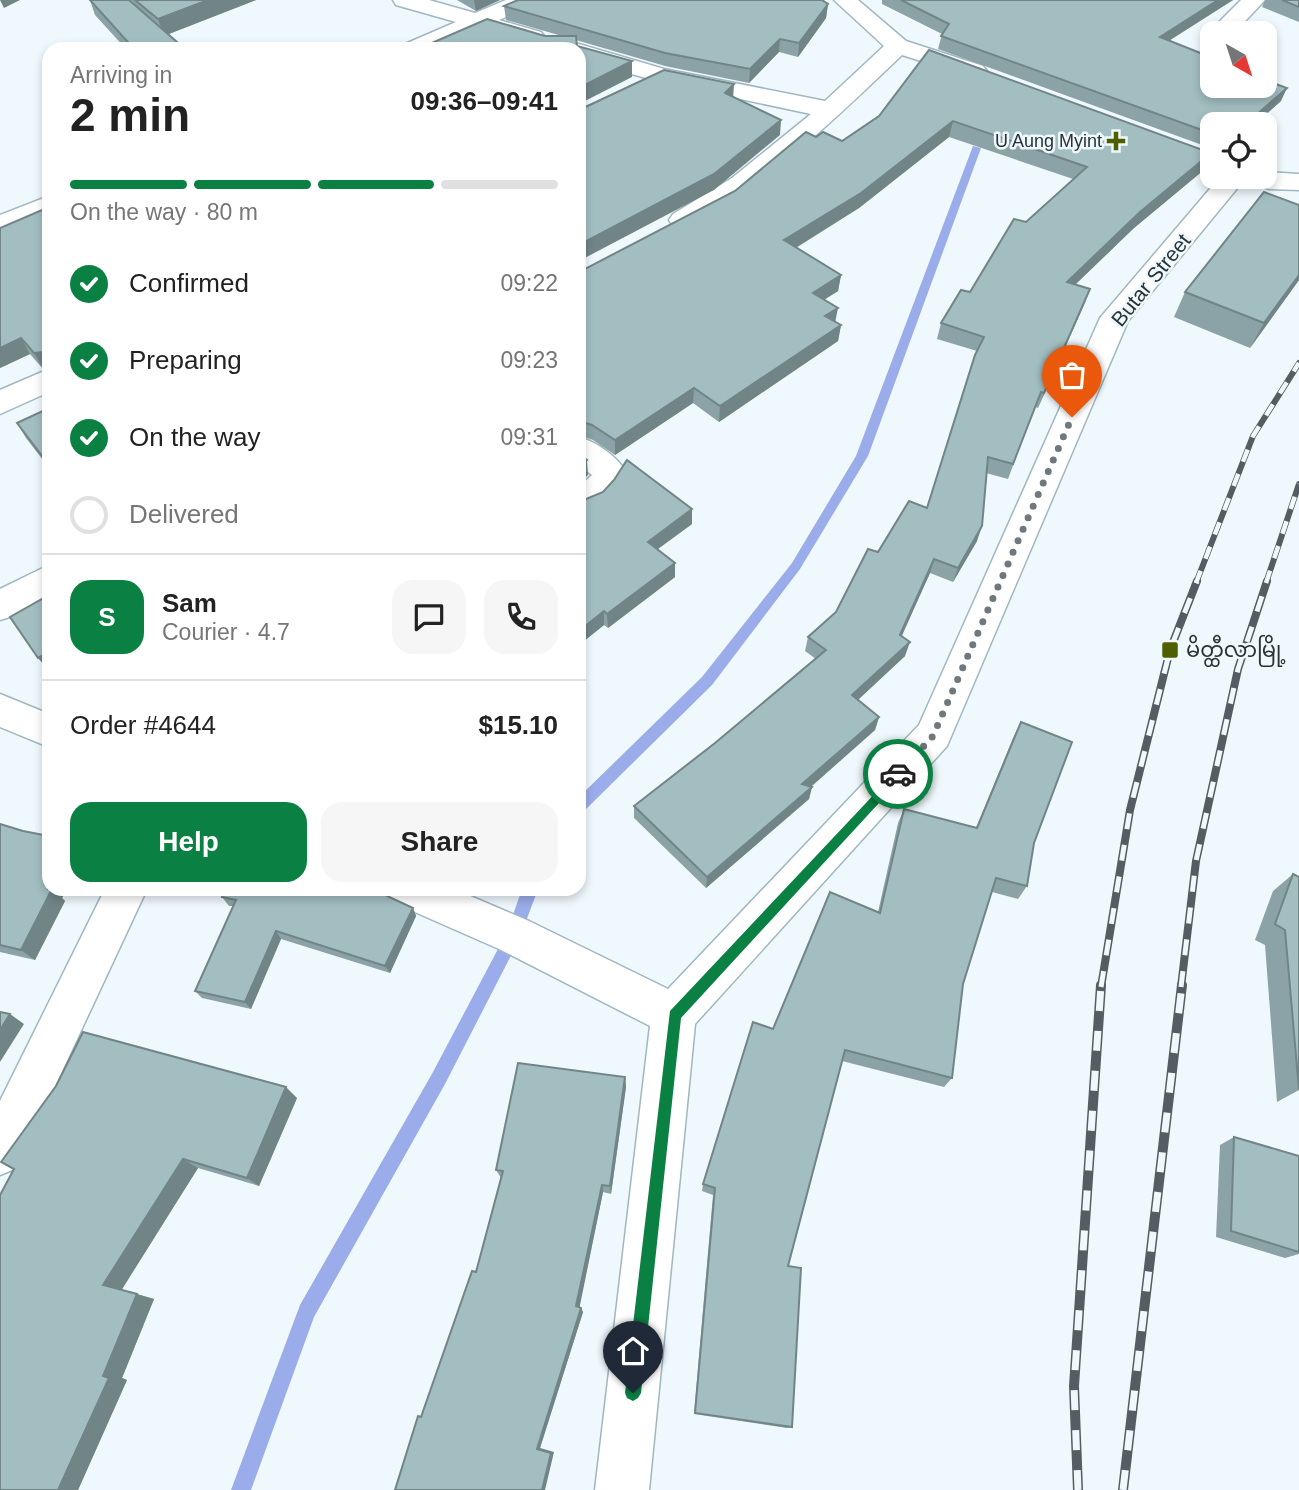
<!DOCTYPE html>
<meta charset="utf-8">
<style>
:root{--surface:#fff;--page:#f6f6f6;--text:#222;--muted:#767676;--line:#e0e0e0;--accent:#0b8043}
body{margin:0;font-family:Arial,"Noto Sans Myanmar",sans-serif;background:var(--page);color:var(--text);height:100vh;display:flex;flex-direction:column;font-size:26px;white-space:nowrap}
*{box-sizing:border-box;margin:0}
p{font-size:23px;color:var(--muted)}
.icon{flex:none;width:38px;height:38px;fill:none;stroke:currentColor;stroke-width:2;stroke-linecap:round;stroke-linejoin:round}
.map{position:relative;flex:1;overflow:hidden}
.sheet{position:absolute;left:42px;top:42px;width:544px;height:854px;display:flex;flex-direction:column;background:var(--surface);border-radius:21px;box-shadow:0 4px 10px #0003}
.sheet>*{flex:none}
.needle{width:46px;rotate:141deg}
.buttons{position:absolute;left:1200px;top:21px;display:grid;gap:14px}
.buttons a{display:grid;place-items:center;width:77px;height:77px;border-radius:14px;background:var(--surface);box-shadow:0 4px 10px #0003;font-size:35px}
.pin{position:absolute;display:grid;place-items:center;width:60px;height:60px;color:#fff;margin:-72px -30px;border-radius:50% 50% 50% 0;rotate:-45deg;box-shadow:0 0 7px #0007}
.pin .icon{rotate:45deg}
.courier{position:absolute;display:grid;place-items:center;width:70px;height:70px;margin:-35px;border:5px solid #0b8043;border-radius:50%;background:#fff;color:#222;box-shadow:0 2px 9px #0007}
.headline em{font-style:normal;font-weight:600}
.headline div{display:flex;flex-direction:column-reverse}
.headline{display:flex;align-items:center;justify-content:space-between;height:119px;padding:0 28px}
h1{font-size:46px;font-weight:600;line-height:52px}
.bar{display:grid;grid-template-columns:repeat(4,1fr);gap:10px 7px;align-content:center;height:84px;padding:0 28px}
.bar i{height:9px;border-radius:5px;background:var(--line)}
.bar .selected{background:var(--accent)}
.bar p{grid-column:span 4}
.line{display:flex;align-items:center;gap:18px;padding:0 28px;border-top:2px solid var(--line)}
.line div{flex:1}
.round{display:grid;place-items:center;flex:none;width:74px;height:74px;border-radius:21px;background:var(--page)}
ol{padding:0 28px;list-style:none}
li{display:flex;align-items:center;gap:21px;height:77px}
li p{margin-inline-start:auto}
li .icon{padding:7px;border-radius:50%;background:var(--accent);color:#fff;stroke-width:4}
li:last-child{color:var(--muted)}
li i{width:38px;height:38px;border:4px solid var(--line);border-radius:50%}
.button{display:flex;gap:14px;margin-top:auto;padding:14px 28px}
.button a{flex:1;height:80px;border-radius:21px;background:var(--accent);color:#fff;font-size:28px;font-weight:600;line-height:80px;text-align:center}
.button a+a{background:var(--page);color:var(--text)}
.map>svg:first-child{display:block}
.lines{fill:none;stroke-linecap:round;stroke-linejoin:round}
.stream{fill:#9bacea;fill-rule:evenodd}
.street-casing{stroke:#a0b7c2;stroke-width:3}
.street{fill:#fff;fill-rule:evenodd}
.rail-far2-casing{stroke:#545d62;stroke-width:6}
.rail-far1-casing{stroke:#545d62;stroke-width:8}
.rail-casing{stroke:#545d62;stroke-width:10}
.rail-far2{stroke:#eff8fd;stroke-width:4.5;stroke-dasharray:13;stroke-linecap:butt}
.rail-far1{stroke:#eff8fd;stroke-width:5;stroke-dasharray:16;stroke-linecap:butt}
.rail{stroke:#eff8fd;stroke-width:7;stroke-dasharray:20;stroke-linecap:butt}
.wall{fill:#8ba3a6}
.shaded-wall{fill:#718587}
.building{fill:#a2bec1;stroke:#718587;stroke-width:2}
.route{fill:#0b8043}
.done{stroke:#6f787d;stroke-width:7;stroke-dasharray:0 12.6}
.poi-dot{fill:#4e5e00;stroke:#eff8fd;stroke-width:2.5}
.labels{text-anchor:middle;stroke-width:5;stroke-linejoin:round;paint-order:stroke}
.far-poi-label{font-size:18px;fill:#2a3338;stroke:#eff8fd;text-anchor:end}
.street-label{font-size:21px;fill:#2a3338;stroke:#eff8fd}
.poi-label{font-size:21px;fill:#2a3338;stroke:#eff8fd;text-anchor:start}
</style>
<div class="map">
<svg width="1299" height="1490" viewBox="0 0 1299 1490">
<rect width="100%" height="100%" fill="#eff8fd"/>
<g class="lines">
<g class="stream">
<path d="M973 146 981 148 868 456 800 569 712 685 584 811 579 813V797L702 677 792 563 856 456Z"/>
<path d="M522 889H538L519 940 445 1084 314 1317 251 1490H231L300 1305 433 1072 507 932Z"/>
</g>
<defs>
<g id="street">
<path d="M393 0H429L475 13 506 0H536L533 5 499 20 541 32 545 37 541 42 533 44 479 29 433 49H401L405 44 456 22 396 5Z"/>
<path d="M834 0H858L906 41 983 66 987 71 983 76 975 78 902 55C836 118 772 180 693 226L683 228 673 226 669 220 673 214 732 178 811 114 660 82 579 59V49H569L571 46 579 44 664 69 825 101 884 46Z"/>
<path d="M1241 0H1265L1234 33H1213V38L1209 33 1213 28Z"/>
<path d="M1265 172 1299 174V190L1269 189 1244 180 1128 321 947 746 695 1024 649 1490H595L650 1026 499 949 392 902 386 889H454L529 921 668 989 919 725 1100 318 1220 177H1265Z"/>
<path d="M49 196V214L0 233V215Z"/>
<path d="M49 369V392L0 414V390Z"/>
<path d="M579 437C596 442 617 456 626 472 615 494 604 509 579 516V487L592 475 579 465Z"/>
<path d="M49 565V595L13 616 0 620V589Z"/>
<path d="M0 694 49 714V747L0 727Z"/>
<path d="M105 889H147L17 1168 0 1175V1101Z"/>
</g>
</defs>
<use href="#street" class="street-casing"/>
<use href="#street" class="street"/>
<defs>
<g id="rail-far2">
<path d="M1196 583 1253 436 1299 363"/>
<path d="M1266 583 1299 484"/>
</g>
<g id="rail-far1">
<path d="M1101 987 1130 810 1170 650 1197 581"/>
<path d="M1181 987 1196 861 1238 669 1267 581"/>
</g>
<g id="rail">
<path d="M1078 1490 1074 1386 1101 985"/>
<path d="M1123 1490 1182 985"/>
</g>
</defs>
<use href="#rail-far2" class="rail-far2-casing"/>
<use href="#rail-far1" class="rail-far1-casing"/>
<use href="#rail" class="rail-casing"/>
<use href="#rail-far2" class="rail-far2"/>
<use href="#rail-far1" class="rail-far1"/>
<use href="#rail" class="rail"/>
</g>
<g class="wall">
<path d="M90 0H256L168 34 185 49H126L95 15Z"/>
<path d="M457 0H500L476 11Z"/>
<path d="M882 0H1233L1170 40 1281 101 1255 124H1213V149L938 49 942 34 882 4Z"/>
<path d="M1265 0H1299V22L1262 7Z"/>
<path d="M828 4 826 18 798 57 779 52 749 83 665 66 576 40 577 46 632 61V77L545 36H562L506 20 504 6Z"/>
<path d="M929 50 1205 169 1134 228 1075 285 1090 289 1038 408 1035 407 1008 479 986 473 977 541 953 582 930 573 901 636 905 656 858 700 879 717 875 730 811 787H812L809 799 706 888 634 818V806L715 743 816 659 805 651 808 637 836 612 878 552 927 508 977 351 937 339 941 323 970 292 1026 222 1073 179 949 137 859 208 796 248 841 275 838 291 825 299 836 322 841 325 838 341 719 422 693 403 615 455 593 440 579 435V272L735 191 816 137 842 141 879 116Z"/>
<path d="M1299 205V280L1250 348 1174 317 1185 292Z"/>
<path d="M49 207V375L45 368 43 369 30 354 0 368Z"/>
<path d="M49 408V468L26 438 17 423Z"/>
<path d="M579 502 692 509V524L658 549 675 563V577L608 628 604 625 579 645Z"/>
<path d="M1021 722 1034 843 1027 886 1018 899 992 892 963 984 952 1078 944 1087 842 1061 788 1266 792 1427 787 1428 694 1414 713 1195 702 1191 703 1184 773 1029 878 912 898 823 904 809 976 828 1013 738Z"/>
<path d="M0 824 49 889H67L62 898 65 901 35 960 0 952Z"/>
<path d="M1293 874 1299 1090 1277 1102 1265 945 1255 940 1273 891Z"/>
<path d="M183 889H372L413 908 416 916 390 973 281 939 251 1009 202 998 195 991 234 906H229L222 897 223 896Z"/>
<path d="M625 1077 626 1087 611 1194 603 1192 579 1307 583 1312 540 1448 554 1452 421 1416 476 1272 501 1178 496 1170Z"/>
<path d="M56 1086 297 1098 259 1186 198 1168 121 1290 154 1299 122 1378 127 1380 78 1490H0Z"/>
<path d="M1234 1137 1299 1156V1254L1285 1258 1216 1237 1220 1145Z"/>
</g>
<g class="shaded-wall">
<path d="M0 0H20L4 8Z"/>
<path d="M208 0H256L164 36 158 19Z"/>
<path d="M474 0H500L476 11Z"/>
<path d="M1218 0H1233L1156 49 1160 37Z"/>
<path d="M828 4 826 18 798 57 799 43Z"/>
<path d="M780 39 779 52 749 83 750 69Z"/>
<path d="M632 61V77L579 104V88Z"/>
<path d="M734 84 733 100 725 93Z"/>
<path d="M1287 88 1281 101 1255 124H1246Z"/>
<path d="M781 120 780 135 714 190 579 261V245Z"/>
<path d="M953 121 949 137 859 208 782 256 784 240Z"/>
<path d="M1211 153 1205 169 1134 228 1061 298 1067 282 1140 212Z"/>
<path d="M841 275 838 291 811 308 813 293Z"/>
<path d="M1299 275V280L1250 348 1264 323Z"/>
<path d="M1090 289 1084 305 1038 408 1044 393Z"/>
<path d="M838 308 835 323 825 316Z"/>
<path d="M841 325 838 341 719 422 720 406Z"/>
<path d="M21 338 30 354 0 368V348Z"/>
<path d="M42 352 43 364 45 368 43 369 34 353Z"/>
<path d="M694 388 693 403 615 455V440Z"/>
<path d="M587 460 588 475 579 484V468Z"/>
<path d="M692 509V524L648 556V542Z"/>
<path d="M982 526 977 541 953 582 958 568Z"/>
<path d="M934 559 930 573 896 649 900 635Z"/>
<path d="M675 563V577L608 628 607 614Z"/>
<path d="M604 611V625L579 645V631Z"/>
<path d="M910 642 905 656 848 709 852 695Z"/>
<path d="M49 652V671L38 658Z"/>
<path d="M879 717 875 730 800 796 802 784Z"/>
<path d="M812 787 809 799 706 888 707 877Z"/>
<path d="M49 887V889H67L62 898 65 901 35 960 21 950Z"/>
<path d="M413 908 416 916 390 973 385 966Z"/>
<path d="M276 931 281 939 251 1009 245 1002Z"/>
<path d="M10 1014 24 1024 0 1062V1030Z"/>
<path d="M625 1077 626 1087 611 1194 610 1186Z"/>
<path d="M286 1087 297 1098 259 1186 247 1178Z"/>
<path d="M183 1159 198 1168 121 1291 103 1285Z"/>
<path d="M602 1185 603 1192 579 1310 576 1306Z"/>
<path d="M137 1294 154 1299 122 1378 127 1380 78 1490H58Z"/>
<path d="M581 1308 583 1312 540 1448 554 1452 545 1490H542L537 1449Z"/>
</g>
<g class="building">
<path d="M90 0H129L185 49H134Z"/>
<path d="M135 0H208L158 19Z"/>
<path d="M518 0H822L828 4 799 43 780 39 750 69 665 53 504 6Z"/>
<path d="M901 0H1218L1160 37 1213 58V86H1265V80L1287 88 1246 124H1213V134L941 36 949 24Z"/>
<path d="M1282 0H1299V7Z"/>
<path d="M487 19 545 36H576L577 46 632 61 579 88V49H418Z"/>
<path d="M929 50 1211 153 1140 212 1067 282 1090 289 1044 393 1041 392 1013 464 988 457 982 526 958 568 934 559 900 635 910 642 852 695 879 717 802 784 812 787 707 877 634 806 715 743 826 650 808 637 836 612 868 549 878 552 909 501 927 508 975 355 984 337 941 323 961 290 970 292 1014 219 1026 222 1087 167 953 121 861 193 784 240 841 275 813 293 838 308 825 316 841 325 720 406 694 388 615 440 592 425 579 421V272L735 191 806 132 816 137 823 132 842 141 879 116Z"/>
<path d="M664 70 734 84 725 93 781 120 714 174 579 245V110Z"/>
<path d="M1264 192 1299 205V275L1264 323 1185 292Z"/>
<path d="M49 207V371L43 364 42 352 34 353 21 338 0 348V228Z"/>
<path d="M49 408V465L17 423Z"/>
<path d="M579 453 587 460 579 468Z"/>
<path d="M627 460 692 509 648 542 675 563 607 614 604 611 579 631V502L603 492 614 480Z"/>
<path d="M49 595V652L38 658 10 617Z"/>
<path d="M1021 722 1072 742 1034 843 1027 886 996 878 963 984 952 1078 845 1050 788 1266 801 1268 792 1427 695 1413 715 1188 703 1184 753 1022 773 1029 830 892 880 913 904 809 977 828Z"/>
<path d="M0 824 23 831 49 836 48 889H52L21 950 0 945Z"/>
<path d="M1293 874 1299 877V1090L1285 930 1275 924Z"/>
<path d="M211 889H225L224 891Z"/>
<path d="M226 889H372L384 892 387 896 413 908 385 966 276 931 245 1002 195 991 236 900 222 897Z"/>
<path d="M0 1012 10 1014 0 1030Z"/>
<path d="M83 1032 286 1087 247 1178 183 1159 103 1285 137 1294 103 1376 109 1378 58 1490H0V1195L14 1169 1 1162 56 1086Z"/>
<path d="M518 1063 625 1077 610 1186 602 1185 576 1306 581 1308 537 1449 551 1453 542 1490H395L418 1416 421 1417 472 1271 476 1272 503 1171 496 1170Z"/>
<path d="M1234 1137 1299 1156V1252L1231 1231Z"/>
</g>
<path class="route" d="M898 769 903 774 902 778 681 1018 641 1393 638 1398 633 1401 627 1398 625 1393 670 1011Z"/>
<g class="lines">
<path class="done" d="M898 774 933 736 1072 417"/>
</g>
<g class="poi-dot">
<path d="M1112.5 130.5h7v7h7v7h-7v7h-7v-7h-7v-7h7z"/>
<rect x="1161" y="641" width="18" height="18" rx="3.5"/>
</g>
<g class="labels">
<g class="far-poi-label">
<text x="1102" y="147">U Aung Myint</text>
</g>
<g class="street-label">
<text transform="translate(1151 280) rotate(-51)" y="7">Butar Street</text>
</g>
<g class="poi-label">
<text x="1186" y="657">မိတ္ထီလာမြို့</text>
</g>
</g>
</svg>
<div class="buttons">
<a><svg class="needle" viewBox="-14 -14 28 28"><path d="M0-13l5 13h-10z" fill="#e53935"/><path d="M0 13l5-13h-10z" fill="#767676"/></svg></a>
<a><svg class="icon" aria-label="locate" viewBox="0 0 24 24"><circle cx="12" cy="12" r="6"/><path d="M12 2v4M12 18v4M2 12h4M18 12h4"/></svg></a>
</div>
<div class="pin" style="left:1072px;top:417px;background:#ea580c"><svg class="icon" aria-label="bag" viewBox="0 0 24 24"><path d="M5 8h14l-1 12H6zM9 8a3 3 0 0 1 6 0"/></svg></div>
<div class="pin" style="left:633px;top:1393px;background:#1f2937"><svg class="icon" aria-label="home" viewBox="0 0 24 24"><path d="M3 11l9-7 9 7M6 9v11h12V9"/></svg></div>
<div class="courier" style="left:898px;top:774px"><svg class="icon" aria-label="car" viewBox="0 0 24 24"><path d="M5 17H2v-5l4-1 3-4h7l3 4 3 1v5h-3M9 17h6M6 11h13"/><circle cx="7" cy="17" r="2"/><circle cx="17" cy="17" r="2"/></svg></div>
<section class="sheet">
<div class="headline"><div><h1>2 min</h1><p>Arriving in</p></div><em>09:36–09:41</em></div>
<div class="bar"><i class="selected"></i><i class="selected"></i><i class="selected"></i><i></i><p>On the way · 80 m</p></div>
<ol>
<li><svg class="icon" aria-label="check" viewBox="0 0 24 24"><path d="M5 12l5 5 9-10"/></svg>Confirmed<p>09:22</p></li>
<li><svg class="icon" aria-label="check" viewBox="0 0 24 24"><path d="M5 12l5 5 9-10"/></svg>Preparing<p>09:23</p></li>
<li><svg class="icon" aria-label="check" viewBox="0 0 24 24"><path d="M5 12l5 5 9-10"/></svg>On the way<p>09:31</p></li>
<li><i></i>Delivered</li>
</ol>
<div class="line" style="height:126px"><b class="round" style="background:var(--accent);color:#fff">S</b><div><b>Sam</b><p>Courier · 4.7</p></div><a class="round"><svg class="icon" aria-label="chat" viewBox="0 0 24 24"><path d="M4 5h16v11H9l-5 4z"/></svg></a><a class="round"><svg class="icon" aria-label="phone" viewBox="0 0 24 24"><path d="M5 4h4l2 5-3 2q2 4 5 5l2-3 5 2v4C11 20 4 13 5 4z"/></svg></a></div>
<div class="line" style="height:91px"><div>Order #4644</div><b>$15.10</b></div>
<div class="button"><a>Help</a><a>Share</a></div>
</section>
</div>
